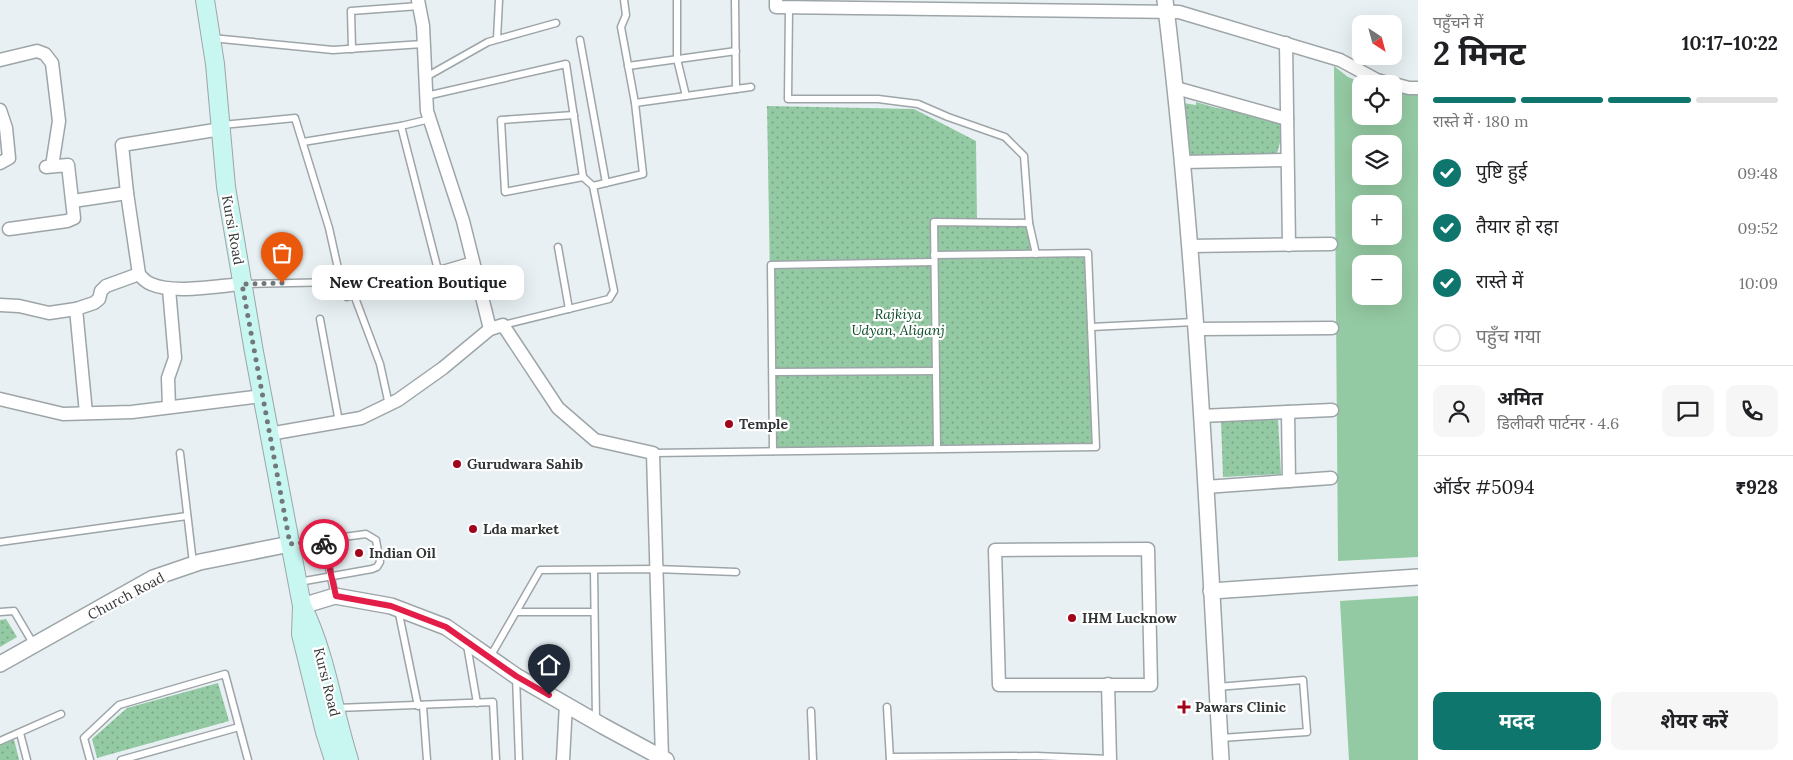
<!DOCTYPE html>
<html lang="hi">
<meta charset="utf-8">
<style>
:root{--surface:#fff;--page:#f6f6f6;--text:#202124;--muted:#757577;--line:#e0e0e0;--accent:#0f766e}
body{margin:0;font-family:Lora,"Noto Sans Devanagari",serif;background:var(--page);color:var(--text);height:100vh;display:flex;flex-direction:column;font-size:19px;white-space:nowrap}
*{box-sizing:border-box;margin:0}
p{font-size:16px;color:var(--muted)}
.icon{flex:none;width:28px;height:28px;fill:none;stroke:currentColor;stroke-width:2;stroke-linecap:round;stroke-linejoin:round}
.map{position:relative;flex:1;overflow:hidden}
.drawer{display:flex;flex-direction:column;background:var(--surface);width:375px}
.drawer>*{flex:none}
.needle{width:32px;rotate:144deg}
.tools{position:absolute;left:1352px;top:15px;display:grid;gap:10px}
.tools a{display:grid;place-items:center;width:50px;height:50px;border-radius:10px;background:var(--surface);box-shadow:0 5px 20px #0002;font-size:25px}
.pin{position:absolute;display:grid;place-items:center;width:42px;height:42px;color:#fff;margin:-51px -21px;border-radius:50% 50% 50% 0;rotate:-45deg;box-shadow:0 0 5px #0007}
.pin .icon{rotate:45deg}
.courier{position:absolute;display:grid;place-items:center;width:50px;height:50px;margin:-25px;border:4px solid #e11d48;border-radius:50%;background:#fff;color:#222;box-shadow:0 1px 6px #0007}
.bubble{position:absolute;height:35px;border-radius:10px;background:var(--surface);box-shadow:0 5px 20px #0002;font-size:16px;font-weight:700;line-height:35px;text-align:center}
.head em{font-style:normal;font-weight:700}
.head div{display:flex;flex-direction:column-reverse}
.head{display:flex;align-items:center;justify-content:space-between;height:85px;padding:0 15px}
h1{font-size:32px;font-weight:700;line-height:38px}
.bar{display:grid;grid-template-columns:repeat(4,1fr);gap:8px 5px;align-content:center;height:60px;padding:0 15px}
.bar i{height:6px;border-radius:4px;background:var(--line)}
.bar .selected{background:var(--accent)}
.bar p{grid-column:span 4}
.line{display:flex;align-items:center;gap:12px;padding:0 15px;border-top:1px solid var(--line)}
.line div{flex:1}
.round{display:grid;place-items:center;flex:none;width:52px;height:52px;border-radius:10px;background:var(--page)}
ol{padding:0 15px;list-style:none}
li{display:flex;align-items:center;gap:15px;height:55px}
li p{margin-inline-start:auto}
li .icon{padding:5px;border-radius:50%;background:var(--accent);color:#fff;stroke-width:4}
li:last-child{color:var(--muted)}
li i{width:28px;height:28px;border:2px solid var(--line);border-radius:50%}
.primary-button{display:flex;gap:10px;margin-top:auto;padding:10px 15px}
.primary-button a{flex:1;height:58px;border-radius:10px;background:var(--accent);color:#fff;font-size:20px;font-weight:700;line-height:58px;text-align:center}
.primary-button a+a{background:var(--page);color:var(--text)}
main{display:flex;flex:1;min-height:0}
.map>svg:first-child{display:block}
.grass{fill:#94caa3;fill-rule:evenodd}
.park{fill:url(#park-dots)}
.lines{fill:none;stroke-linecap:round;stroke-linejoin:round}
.service-casing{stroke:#9ea5a8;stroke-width:9}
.minor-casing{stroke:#9ea5a8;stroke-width:15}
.tertiary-casing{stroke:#9ea5a8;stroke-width:18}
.secondary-casing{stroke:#9ea5a8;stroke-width:20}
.service{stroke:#fff;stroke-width:6}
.minor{stroke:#fff;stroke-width:12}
.tertiary{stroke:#fff;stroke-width:15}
.secondary{stroke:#c8f6f1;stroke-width:18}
.done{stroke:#727779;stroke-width:5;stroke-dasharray:0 9}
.route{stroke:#e11d48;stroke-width:6}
.poi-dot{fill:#a2041c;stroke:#fff;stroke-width:2}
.labels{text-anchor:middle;stroke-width:4.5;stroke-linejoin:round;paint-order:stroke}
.street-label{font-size:14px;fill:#333637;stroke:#fff}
.park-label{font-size:14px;font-style:italic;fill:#0a4c27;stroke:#fff}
.poi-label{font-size:14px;font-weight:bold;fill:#333637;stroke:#fff;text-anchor:start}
</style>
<main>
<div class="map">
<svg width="1418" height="760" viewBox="0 0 1418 760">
<defs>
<pattern id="park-dots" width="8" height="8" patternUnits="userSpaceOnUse" patternTransform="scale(1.25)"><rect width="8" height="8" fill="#94caa3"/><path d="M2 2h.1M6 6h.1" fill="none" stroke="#79a586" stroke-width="1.8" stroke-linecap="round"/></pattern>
</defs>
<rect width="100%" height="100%" fill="#e8f0f3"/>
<g class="grass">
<path d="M1334 66 1348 77 1364 84H1361V116H1394V93L1418 94V557L1338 561ZM1361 144H1394V176H1361ZM1361 204H1394V236H1361ZM1361 264H1394V296H1361Z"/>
<path d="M1418 596V760H1349L1340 601Z"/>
</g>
<g class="park">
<path d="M1177 102 1196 105V102L1217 108 1287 119 1275 160 1183 162Z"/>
<path d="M767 106 914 109 976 141 977 222 1029 223 1036 253H1088L1096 447 773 451Z"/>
<path d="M1278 418 1281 474 1223 477 1221 421Z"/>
<path d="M6 619 17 637 0 647V620Z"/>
<path d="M218 683 229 721 97 758 92 739 127 708Z"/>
<path d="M13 735 19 760H0V741Z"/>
</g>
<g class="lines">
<defs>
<g id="service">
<path d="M677 0V59L686 96"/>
<path d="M735 0 736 89"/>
<path d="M789 7 788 99H878L918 104 948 117 1005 137 1024 156 1029 223 1036 254"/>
<path d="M212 38 333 50 423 44"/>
<path d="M497 39 499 0"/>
<path d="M580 40 606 183"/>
<path d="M352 49 351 11 419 6"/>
<path d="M628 66 736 51"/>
<path d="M426 77 488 42 556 23"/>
<path d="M426 96 566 64 583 177"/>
<path d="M635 103 751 87"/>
<path d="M222 125 295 118 329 228 341 282 347 297 473 260"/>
<path d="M401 126 438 270"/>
<path d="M303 142 401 126 430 119"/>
<path d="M593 186 643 174 635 103 621 27 626 15 624 0"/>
<path d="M558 247 569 309"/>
<path d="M243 284 341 282"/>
<path d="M354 295 380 364 389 405"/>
<path d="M320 319 339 422"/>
<path d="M503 325 609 299 614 291 593 186 583 177 505 192 501 120 574 115"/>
<path d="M1091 327 1194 322"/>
<path d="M773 372 936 371"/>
<path d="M937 448 934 222 1029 223"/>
<path d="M773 451 771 265 934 262"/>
<path d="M180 453 193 563"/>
<path d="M653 453 1096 447 1088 253 934 255"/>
<path d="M323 540 335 596"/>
<path d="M0 542 187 516"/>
<path d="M291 544 366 534 376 540 380 562 377 567 372 569 299 582"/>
<path d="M594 570 596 721"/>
<path d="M398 609 418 706"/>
<path d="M0 612 14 611 34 645"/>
<path d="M516 612H594"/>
<path d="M467 645 477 703"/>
<path d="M490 657 540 570 656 569 736 572"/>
<path d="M516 676 519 760"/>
<path d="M1217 687 1303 680 1307 732 1221 738"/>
<path d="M423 706 427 760"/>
<path d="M887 707 890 760"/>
<path d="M337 708 493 702 496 760"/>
<path d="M811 711 813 760"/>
<path d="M20 733 27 760"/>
<path d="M0 741 61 714"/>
<path d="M890 757 1036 756 1110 759"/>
<path d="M90 760 84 738 119 705 225 674 248 760"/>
<path d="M121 760 239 727"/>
</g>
<g id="minor">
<path d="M418 0 423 26 427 111 463 221 490 329"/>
<path d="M776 0V7L1179 12 1340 60 1377 80 1391 84"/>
<path d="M1286 43 1289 245"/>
<path d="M0 60 37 51 45 54 52 63 59 121 52 166"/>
<path d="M1394 84 1409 88H1418"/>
<path d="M1176 88 1287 119"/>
<path d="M0 110 6 128 9 158 0 163"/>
<path d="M221 129 122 145 127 193 139 274C142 278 146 282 151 284 173 294 217 286 242 284"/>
<path d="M1183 162 1287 160"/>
<path d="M73 201 127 193"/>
<path d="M9 229 67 221 74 218 68 165 46 167"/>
<path d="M1190 246 1331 244"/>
<path d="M169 289 175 358 168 378 169 407"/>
<path d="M0 305 19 306 49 313 76 309 94 303 99 299 101 291 106 286 139 274"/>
<path d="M76 309 86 413"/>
<path d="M1196 329 1332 328"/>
<path d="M0 399 63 414 132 412 262 396"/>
<path d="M1288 412 1289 481"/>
<path d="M1201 416 1332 410"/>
<path d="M269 434 361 418 398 400 443 368 490 329 503 325 558 408 595 440 653 453 662 758"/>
<path d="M1205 487 1331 478"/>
<path d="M1148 549 1151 685H999L995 550Z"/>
<path d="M1108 684 1110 760"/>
<path d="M563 760 566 704"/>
</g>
<g id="tertiary">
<path d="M1165 0C1196 252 1207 506 1221 760"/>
<path d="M1211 591 1418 577"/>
<path d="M302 606 335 596 391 606 446 627 516 676 603 726 666 760"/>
<path d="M0 664 153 578 200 562 290 544"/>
</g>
<g id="secondary">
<path d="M205 0 215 64 226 187 254 352 302 606 301 634 325 732 334 760"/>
<path d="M303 608C326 655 333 710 349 760"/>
</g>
</defs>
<use href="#service" class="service-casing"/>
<use href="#minor" class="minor-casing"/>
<use href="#tertiary" class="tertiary-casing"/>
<use href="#secondary" class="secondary-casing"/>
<use href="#service" class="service"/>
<use href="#minor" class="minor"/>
<use href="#tertiary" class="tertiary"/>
<use href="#secondary" class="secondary"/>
</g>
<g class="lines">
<path class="done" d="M282 283 242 284 290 544 323 540 324 544"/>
<path class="route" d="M324 544 336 596 391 606 446 627 516 676 549 695"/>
</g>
<g class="poi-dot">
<circle cx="729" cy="424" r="5"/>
<circle cx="457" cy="464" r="5"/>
<circle cx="473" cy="529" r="5"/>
<circle cx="359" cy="553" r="5"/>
<circle cx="1072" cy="618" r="5"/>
<path d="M1181.5 699.5h5v5h5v5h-5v5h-5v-5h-5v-5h5z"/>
</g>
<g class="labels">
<g class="street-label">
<text transform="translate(233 230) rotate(80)" y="5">Kursi Road</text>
<text transform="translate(126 596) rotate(-28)" y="5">Church Road</text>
<text transform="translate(327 682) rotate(76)" y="5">Kursi Road</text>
</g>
<g class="park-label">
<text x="898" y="319">Rajkiya<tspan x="898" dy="16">Udyan, Aliganj</tspan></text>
</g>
<g class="poi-label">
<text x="739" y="429">Temple</text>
<text x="467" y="469">Gurudwara Sahib</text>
<text x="483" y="534">Lda market</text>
<text x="369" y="558">Indian Oil</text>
<text x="1082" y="623">IHM Lucknow</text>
<text x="1195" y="712">Pawars Clinic</text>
</g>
</g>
</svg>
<div class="tools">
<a><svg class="needle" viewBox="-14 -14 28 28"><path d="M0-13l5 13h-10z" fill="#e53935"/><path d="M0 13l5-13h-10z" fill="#757577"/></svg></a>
<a><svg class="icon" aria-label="locate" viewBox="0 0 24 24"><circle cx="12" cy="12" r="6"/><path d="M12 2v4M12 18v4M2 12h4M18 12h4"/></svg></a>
<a><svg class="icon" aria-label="layers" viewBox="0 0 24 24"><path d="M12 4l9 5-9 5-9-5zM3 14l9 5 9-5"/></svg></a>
<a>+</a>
<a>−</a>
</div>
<div class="pin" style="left:282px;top:283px;background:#ea580c"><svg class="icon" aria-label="bag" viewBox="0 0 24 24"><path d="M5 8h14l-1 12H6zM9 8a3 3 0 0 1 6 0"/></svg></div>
<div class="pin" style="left:549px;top:695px;background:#1f2937"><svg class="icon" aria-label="home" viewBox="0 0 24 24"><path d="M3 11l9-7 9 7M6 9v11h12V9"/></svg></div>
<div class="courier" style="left:324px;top:544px"><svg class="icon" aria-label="bike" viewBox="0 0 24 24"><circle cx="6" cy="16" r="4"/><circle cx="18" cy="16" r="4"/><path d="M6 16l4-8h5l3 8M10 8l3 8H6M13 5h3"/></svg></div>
<div class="bubble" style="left:312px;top:265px;width:212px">New Creation Boutique</div>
</div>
<section class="drawer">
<div class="head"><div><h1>2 मिनट</h1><p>पहुँचने में</p></div><em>10:17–10:22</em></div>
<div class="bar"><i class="selected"></i><i class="selected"></i><i class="selected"></i><i></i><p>रास्ते में · 180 m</p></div>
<ol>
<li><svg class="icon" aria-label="check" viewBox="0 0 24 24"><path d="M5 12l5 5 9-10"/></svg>पुष्टि हुई<p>09:48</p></li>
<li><svg class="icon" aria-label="check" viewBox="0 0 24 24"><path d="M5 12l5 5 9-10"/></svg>तैयार हो रहा<p>09:52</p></li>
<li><svg class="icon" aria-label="check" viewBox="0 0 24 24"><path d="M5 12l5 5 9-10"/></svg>रास्ते में<p>10:09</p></li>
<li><i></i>पहुँच गया</li>
</ol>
<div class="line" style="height:90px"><a class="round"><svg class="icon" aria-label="person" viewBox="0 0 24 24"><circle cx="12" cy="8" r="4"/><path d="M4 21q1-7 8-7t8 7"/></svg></a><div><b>अमित</b><p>डिलीवरी पार्टनर · 4.6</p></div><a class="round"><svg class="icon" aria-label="chat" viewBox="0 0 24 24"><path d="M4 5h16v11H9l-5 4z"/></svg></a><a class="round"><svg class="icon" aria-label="phone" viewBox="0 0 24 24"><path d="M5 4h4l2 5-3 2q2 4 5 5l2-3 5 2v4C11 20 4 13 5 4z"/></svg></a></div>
<div class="line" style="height:65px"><div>ऑर्डर #5094</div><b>₹928</b></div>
<div class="primary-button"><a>मदद</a><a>शेयर करें</a></div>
</section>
</main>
